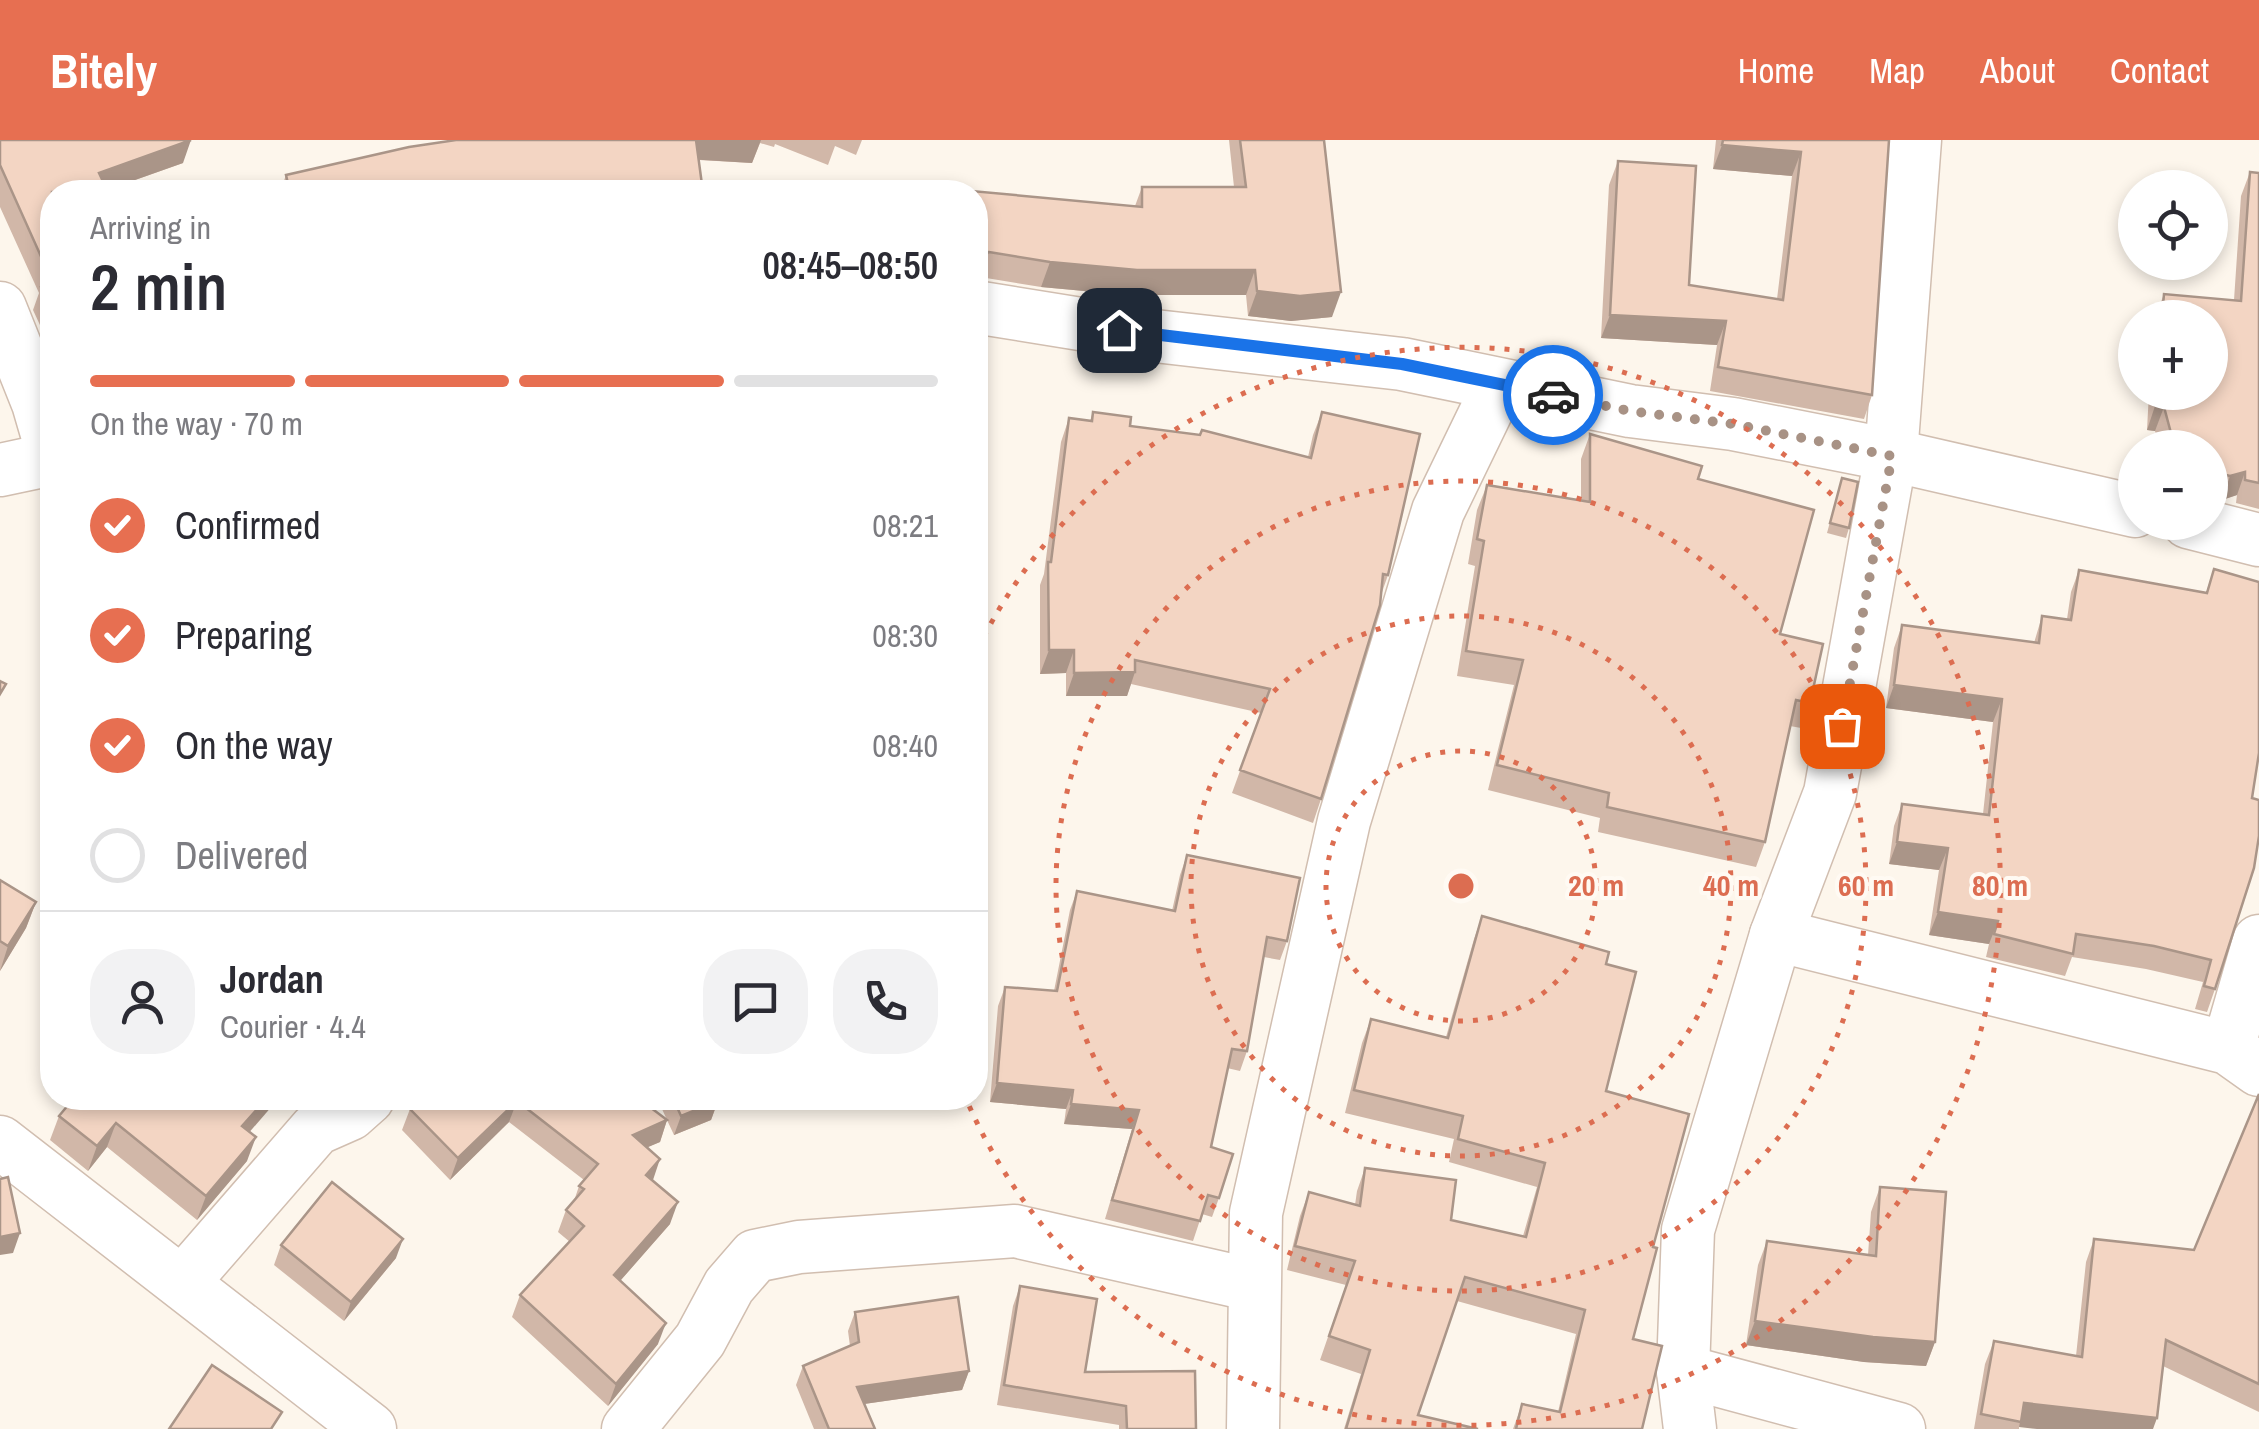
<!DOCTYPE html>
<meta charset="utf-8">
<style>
:root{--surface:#fff;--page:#f2f2f3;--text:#2b2b33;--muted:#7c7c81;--line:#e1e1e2;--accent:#e76f51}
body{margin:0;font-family:"Archivo Narrow",sans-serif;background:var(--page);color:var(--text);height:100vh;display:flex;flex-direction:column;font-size:38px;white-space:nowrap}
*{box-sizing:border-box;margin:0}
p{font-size:32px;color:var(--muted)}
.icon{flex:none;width:55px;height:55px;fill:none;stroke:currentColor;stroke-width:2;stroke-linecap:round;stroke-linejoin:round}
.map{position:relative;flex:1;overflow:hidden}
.side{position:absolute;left:40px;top:40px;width:948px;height:930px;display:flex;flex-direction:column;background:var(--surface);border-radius:40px;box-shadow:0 5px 15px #0003}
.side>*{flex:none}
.buttons{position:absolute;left:2118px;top:30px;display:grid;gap:20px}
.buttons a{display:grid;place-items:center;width:110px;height:110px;border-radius:50%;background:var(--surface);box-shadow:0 5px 15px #0003;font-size:50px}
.pin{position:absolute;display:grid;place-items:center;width:85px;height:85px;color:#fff;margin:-42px;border-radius:20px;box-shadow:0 5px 15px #0006}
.courier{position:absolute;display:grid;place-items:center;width:100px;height:100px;margin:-50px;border:8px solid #1a73e8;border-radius:50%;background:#fff;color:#222;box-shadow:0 2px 12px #0007}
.overview em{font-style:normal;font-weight:600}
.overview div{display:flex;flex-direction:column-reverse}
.overview{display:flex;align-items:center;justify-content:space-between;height:170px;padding:0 50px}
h1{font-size:65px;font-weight:600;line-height:75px}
.bar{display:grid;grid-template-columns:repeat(4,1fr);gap:15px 10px;align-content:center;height:120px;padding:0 50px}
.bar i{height:12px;border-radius:8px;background:var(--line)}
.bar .on{background:var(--accent)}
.bar p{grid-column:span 4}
.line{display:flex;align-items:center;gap:25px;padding:0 50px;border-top:2px solid var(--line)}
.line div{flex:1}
.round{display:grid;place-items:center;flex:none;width:105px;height:105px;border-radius:40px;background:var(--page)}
ol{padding:0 50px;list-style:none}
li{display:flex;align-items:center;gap:30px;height:110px}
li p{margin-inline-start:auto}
li .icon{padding:10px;border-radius:50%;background:var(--accent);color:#fff;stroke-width:4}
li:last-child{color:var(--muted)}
li i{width:55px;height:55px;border:5px solid var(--line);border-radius:50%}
header{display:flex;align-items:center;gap:60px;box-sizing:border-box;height:140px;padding:0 50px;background:var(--accent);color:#fff}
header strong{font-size:48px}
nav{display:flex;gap:55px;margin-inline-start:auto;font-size:35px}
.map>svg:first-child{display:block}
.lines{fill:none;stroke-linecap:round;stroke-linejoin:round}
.minor-casing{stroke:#d1beb0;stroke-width:55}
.minor{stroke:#fff;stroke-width:52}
.wall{fill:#d1b7a8}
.shaded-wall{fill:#aa9588}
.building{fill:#f3d5c3;stroke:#aa9588;stroke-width:2.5}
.done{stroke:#a89285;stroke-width:10;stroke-dasharray:0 18}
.route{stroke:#1a73e8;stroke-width:12}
.ring{fill:none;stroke:#dc6d51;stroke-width:5;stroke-dasharray:5 10}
.centre{fill:#dc6d51;stroke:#fffaf3;stroke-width:5}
.ring-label{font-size:30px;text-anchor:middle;font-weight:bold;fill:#dc6d51;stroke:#fffaf3;stroke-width:8;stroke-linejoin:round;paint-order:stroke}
</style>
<header>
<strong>Bitely</strong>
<nav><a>Home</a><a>Map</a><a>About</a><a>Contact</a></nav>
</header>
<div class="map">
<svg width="2259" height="1289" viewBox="0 0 2259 1289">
<rect width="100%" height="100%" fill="#fdf6ec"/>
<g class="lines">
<defs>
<g id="minor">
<path d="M975 167 1155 196 1402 224 1630 271 1733 284 1891 315 2135 371"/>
<path d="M0 168 38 263 52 311"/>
<path d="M0 330 52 319"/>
<path d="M2188 382 2259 400"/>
<path d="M1776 795 2228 908 2259 930"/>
<path d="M2228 908 2259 801"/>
<path d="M0 1002 370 1289"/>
<path d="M183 1142 316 989 350 974 368 958"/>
<path d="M1683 1231 1899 1289"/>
<path d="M628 1289 700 1200 729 1146 755 1116 799 1107 1015 1091 1253 1145"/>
<path d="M1253 1289 1256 1073 1344 681 1438 371 1499 245"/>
<path d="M1690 1289 1683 1231 1688 1090 1776 795 1830 653 1891 315 1915 0"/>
</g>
</defs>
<use href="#minor" class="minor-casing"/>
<use href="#minor" class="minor"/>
</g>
<g class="wall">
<path d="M0 0 183 23 107 50 52 52V211L33 170 39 153 0 67Z"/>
<path d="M456 0H862L856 15 835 6 828 25 775 4 774 7 760 3 752 23 699 20 703 52H280L286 35Z"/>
<path d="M1229 0H1324L1332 177 1291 181 1248 176 1246 155H1128L1041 147 980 137 975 52 1135 66 1142 47H1234Z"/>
<path d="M1716 0H1889L1872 255 1864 279 1710 251 1717 205 1601 198 1609 45 1618 21 1689 145 1777 159 1792 36 1713 29Z"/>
<path d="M2250 32 2259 33V369L2236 363 2237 355 2222 360 2210 357V308H2160L2155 291 2147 290 2149 252H2210V178H2155L2164 154 2234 160 2241 56Z"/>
<path d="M1093 272 1130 286 1308 317 1313 295 1322 272 1388 435 1381 455 1321 659 1313 683 1232 653 1261 573 1131 544 1127 556H1066V533L1040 534V445L1044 434 1061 302 1069 278 1090 281Z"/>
<path d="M1590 294 1698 339 1780 494 1810 563 1801 588 1790 586 1765 702 1756 727 1598 692 1600 678 1488 650 1514 545 1457 536 1475 426 1468 424 1477 370 1487 345 1581 361V319Z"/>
<path d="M1842 338 1849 388 1846 398 1827 393Z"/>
<path d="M2214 429 2215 849 2207 872 2195 869 2203 842 2146 829 2072 817 2065 836 1986 817 1989 804 1929 795 1939 730 1889 724 1894 686 1902 664 1983 674 1993 582 1886 568 1894 508 1902 485 2034 503 2042 476 2067 479 2071 452 2079 430 2206 453Z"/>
<path d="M1187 715 1287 801 1280 820 1264 817 1247 911 1240 931 1227 928 1211 1007 1219 1058 1212 1077 1202 1074 1193 1101 1105 1079 1132 989 1064 984 1066 969 990 962 998 866 1005 847 1054 851 1070 770 1077 751 1172 771 1180 735Z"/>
<path d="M0 740 36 762 26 788 0 831Z"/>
<path d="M1482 776 1606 824V951L1653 1107 1633 1199 1642 1289H1513L1522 1264 1558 1272 1576 1194 1457 1161 1418 1275 1478 1289H1344L1361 1234 1320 1220 1346 1145 1287 1130 1300 1076 1309 1052 1355 1065 1357 1051 1365 1028 1451 1080 1523 1096 1537 1047 1449 1022 1454 999 1345 973 1362 903 1371 879 1446 897 1474 799Z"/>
<path d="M2259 954V1272L2163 1226 2019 1287V1289H1974L1985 1224 1994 1201 2076 1216 2086 1122 2094 1099 2194 1110Z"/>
<path d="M421 958H638L667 980 657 958H717L718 961 711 980 674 995 667 980 660 1002 647 1007 653 1040 670 1084 620 1141 658 1204 608 1266 512 1177 520 1155 570 1102 558 1092 566 1070 574 1061 579 1046 584 1040 509 982 450 1040 402 990 410 969Z"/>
<path d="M59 976 250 992 247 1021 197 1080 107 1007 88 1031 50 1000Z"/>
<path d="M1880 1047 1935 1202 1926 1226 1864 1222 1746 1205 1758 1125 1767 1101 1868 1115 1871 1072Z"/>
<path d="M281 1105 396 1118 344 1181 274 1125Z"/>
<path d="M1020 1146 1085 1232 1196 1289H1119V1285L997 1265 1013 1166Z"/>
<path d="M855 1172 969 1231 962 1250 864 1264 875 1289H814L796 1245 803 1226 850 1206 848 1191Z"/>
</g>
<g class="shaded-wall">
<path d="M191 0 183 23 101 52 99 33Z"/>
<path d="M694 0H761L752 23 687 19Z"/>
<path d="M1722 5 1801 12 1792 36 1713 29Z"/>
<path d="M989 112 980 137 975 138V113Z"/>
<path d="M1050 122 1255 130 1246 155H1128L1041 147Z"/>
<path d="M1257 151 1341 152 1332 177 1291 181 1248 176Z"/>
<path d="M1610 175 1726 181 1717 205 1601 198Z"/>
<path d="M2155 266 2164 267 2155 291 2147 290Z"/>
<path d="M2245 332 2237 355 2222 360 2230 336Z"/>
<path d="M1049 510H1074L1066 533 1040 534Z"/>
<path d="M1135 532 1127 556H1066L1074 533Z"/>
<path d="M1894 545 2002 559 1993 582 1886 568Z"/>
<path d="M1897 702 1948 708 1939 730 1889 724Z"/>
<path d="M36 762 26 788 0 831 8 806Z"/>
<path d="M1938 772 1998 781 1989 804 1929 795Z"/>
<path d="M997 943 1073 950 1066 969 990 962Z"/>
<path d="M267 958H279L234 1010 242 986Z"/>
<path d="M517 961 509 982 450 1040 458 1018Z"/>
<path d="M718 961 711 980 674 995 681 976Z"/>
<path d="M1071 964 1139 970 1132 989 1064 984Z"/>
<path d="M667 980 660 1002 625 1017 633 995Z"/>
<path d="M116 983 107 1007 88 1031 97 1006Z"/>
<path d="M256 997 247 1021 197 1080 206 1056Z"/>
<path d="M660 1019 653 1040 646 1035Z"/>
<path d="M678 1062 670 1084 606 1157 614 1135Z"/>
<path d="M20 1093 13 1113 0 1115V1097Z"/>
<path d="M403 1099 396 1118 344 1181 351 1162Z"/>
<path d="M1755 1181 1935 1202 1926 1226 1864 1222 1746 1205Z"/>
<path d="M666 1183 658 1204 608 1266 616 1244Z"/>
<path d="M969 1231 962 1250 850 1266 857 1247Z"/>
<path d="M2024 1263 2157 1278 2153 1289H2037L2019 1287Z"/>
</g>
<g class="building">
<path d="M0 0H191L99 33 108 52H52V170L41 147 52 141 0 25Z"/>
<path d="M456 0H696L703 52H287H290L286 35 409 7Z"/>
<path d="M1240 0H1324L1341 152 1300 156 1257 151 1255 130H1137L1050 122 989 112 975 113V52H961V50L1142 67V47H1246Z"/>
<path d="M1723 0H1889L1872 255 1718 227 1726 181 1610 175 1618 21 1696 26 1689 145 1783 160 1801 12 1722 5Z"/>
<path d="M2250 32 2259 33V343L2245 340V332L2230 336 2210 331V308H2175L2164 267 2155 266 2156 252H2210V178H2162L2164 154 2241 161Z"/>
<path d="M1093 272 1131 277 1130 286 1200 295 1202 290 1311 318 1322 272 1420 294 1388 435 1383 434 1380 465 1321 659 1240 630 1270 549 1135 520V532L1074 533V510H1049L1048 422H1051L1069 278 1092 281Z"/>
<path d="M1590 294 1702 326 1698 339 1814 370 1780 494 1823 504 1810 563 1796 560 1765 702 1607 667 1609 653 1497 625 1523 520 1466 511 1484 401 1477 399 1487 345 1590 362Z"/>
<path d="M1842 338 1858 342 1849 388 1830 383Z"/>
<path d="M2214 429 2259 442V613L2252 658 2259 660V696L2254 728 2215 849 2204 846 2211 820 2154 806 2076 794 2073 814 1994 794 1998 781 1938 772 1948 708 1897 702 1902 664 1989 675 2002 559 1894 545 1902 485 2039 503 2042 476 2071 480 2079 430 2207 453Z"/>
<path d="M0 541 6 544 0 554Z"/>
<path d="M1187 715 1300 738 1287 801 1267 797 1247 911 1232 909 1211 1007 1233 1014 1219 1058 1208 1055 1200 1081 1112 1060 1139 970 1071 964 1073 950 997 943 1005 847 1057 851 1077 751 1175 771Z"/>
<path d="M0 740 36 762 8 806 0 801Z"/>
<path d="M1482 776 1609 812 1606 824 1636 832 1606 951 1689 974 1653 1107 1657 1108 1633 1199 1662 1206 1642 1289H1516L1522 1264 1560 1272 1585 1170 1465 1137 1418 1275 1478 1289H1346L1370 1210 1329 1196 1355 1121 1295 1106 1309 1052 1360 1066 1365 1028 1456 1040 1451 1080 1526 1097 1545 1023 1458 999 1463 976 1354 950 1371 879 1448 898Z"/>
<path d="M2259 954V1244L2166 1200 2157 1278 2024 1263 2021 1282 1981 1274 1994 1201 2082 1217 2094 1099 2194 1110Z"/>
<path d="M74 958H267L242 986 256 997 206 1056 116 983 97 1006 59 976Z"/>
<path d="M421 958H638L667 980 633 995 660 1019 646 1035 678 1062 614 1135 666 1183 616 1244 520 1155 584 1086 566 1070 584 1049 579 1046 598 1024 517 961 458 1018 410 969Z"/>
<path d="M673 958H716L718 961 681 976Z"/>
<path d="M8 1037 20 1093 0 1097V1039Z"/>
<path d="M332 1042 403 1099 351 1162 281 1105Z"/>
<path d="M1880 1047 1946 1052 1935 1202 1873 1197 1755 1181 1767 1101 1876 1116Z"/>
<path d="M1020 1146 1097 1159 1085 1232 1195 1231 1196 1289H1127L1126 1266 1004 1245Z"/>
<path d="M958 1157 969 1231 857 1247 875 1289H829L803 1226 859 1202 855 1172Z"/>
<path d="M212 1225 282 1272 271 1289H169Z"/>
</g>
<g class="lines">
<path class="done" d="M1553 255 1630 271 1733 284 1892 316 1842 586"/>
<path class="route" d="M1119 190 1402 224 1553 255"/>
</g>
<g class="ring">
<circle cx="1461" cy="746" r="135"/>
<circle cx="1461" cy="746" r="270"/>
<circle cx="1461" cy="746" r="405"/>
<path d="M977 510A539 539 0 1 1 967 961"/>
</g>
<circle cx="1461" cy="746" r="15" class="centre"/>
<g class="ring-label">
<text x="1596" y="756">20 m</text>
<text x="1731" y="756">40 m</text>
<text x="1866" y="756">60 m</text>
<text x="2000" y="756">80 m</text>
</g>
</svg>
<div class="buttons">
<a><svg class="icon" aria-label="locate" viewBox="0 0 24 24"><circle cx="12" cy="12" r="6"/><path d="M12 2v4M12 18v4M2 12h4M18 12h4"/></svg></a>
<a>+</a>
<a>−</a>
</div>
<div class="pin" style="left:1842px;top:586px;background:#ea580c"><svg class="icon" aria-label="bag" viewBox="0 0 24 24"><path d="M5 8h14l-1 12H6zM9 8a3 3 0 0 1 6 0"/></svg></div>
<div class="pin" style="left:1119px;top:190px;background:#1f2937"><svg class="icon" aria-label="home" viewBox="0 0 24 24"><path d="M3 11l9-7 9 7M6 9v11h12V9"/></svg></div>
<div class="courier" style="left:1553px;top:255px"><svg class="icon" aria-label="car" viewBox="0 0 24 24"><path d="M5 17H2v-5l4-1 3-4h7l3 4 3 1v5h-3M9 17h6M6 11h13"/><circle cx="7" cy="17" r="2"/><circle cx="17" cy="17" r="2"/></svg></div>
<section class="side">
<div class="overview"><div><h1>2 min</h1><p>Arriving in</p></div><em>08:45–08:50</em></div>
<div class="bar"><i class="on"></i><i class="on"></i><i class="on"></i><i></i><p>On the way · 70 m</p></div>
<ol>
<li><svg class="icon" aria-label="check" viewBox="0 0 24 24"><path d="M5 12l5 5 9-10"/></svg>Confirmed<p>08:21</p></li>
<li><svg class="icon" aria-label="check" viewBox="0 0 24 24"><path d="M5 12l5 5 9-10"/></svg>Preparing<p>08:30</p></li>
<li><svg class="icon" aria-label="check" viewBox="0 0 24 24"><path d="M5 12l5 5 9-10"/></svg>On the way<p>08:40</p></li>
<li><i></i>Delivered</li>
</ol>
<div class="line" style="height:180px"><a class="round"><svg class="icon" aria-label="person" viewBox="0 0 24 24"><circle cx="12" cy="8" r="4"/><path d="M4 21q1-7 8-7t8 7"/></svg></a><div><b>Jordan</b><p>Courier · 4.4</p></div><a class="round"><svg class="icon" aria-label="chat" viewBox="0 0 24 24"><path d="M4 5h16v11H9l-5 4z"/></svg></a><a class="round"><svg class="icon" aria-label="phone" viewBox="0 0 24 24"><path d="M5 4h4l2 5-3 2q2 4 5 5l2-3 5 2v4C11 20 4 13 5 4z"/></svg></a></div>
</section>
</div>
